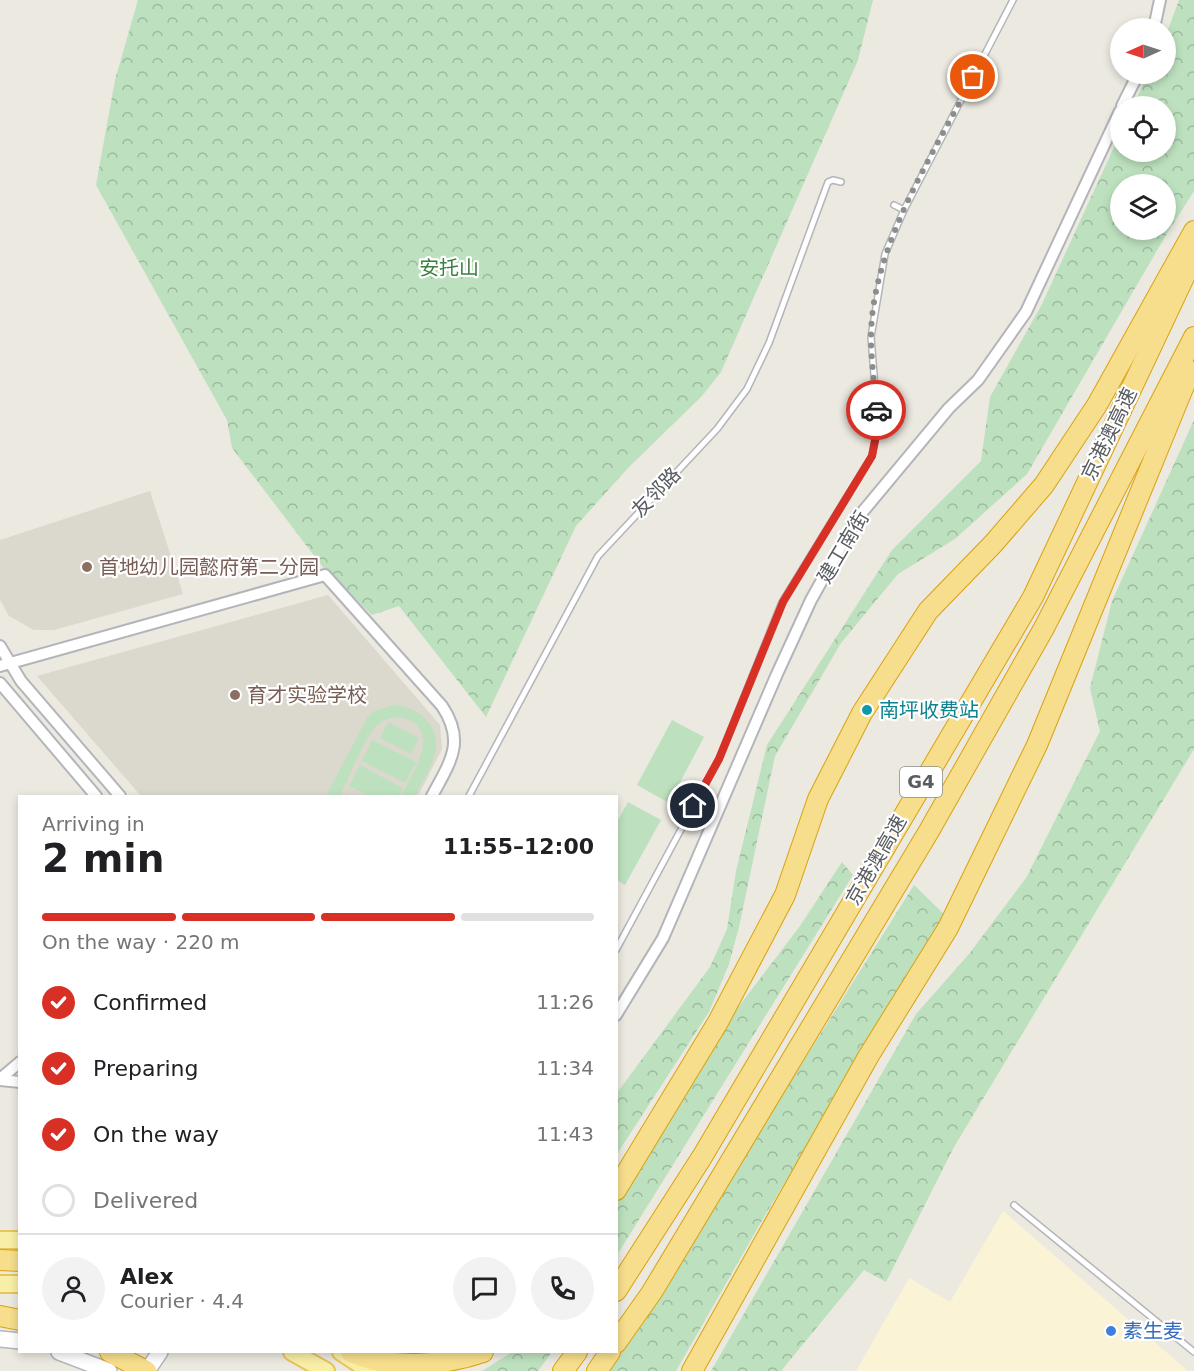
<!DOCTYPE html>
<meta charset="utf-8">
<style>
:root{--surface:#fff;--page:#f2f2f2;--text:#202124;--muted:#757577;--line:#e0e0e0;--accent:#d93025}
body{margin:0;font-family:"DejaVu Sans","Noto Sans SC",sans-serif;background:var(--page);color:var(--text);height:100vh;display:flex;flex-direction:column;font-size:22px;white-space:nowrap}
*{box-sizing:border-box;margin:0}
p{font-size:20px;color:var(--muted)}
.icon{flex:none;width:33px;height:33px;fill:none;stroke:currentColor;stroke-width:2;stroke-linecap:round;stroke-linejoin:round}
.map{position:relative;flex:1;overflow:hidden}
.drawer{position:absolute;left:18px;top:795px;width:600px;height:558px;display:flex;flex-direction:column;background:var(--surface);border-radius:0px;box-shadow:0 3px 9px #0003}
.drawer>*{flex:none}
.needle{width:39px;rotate:267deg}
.fabs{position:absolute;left:1110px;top:18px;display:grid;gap:12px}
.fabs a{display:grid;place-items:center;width:66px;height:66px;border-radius:50%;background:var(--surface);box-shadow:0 3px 9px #0003;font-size:30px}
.pin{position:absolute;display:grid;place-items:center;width:51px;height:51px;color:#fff;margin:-26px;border:3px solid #fff;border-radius:50%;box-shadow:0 2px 6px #0007}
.courier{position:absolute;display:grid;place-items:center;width:60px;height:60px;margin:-30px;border:4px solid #d93025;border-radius:50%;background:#fff;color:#222;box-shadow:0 2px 8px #0007}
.overview em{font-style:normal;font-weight:700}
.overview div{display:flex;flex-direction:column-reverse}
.overview{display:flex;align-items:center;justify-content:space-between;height:102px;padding:0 24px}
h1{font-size:39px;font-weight:700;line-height:45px}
.bar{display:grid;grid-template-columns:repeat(4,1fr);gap:9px 6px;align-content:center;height:72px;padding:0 24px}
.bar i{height:8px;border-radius:4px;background:var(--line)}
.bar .current{background:var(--accent)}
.bar p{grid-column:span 4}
.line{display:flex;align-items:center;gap:15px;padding:0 24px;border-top:2px solid var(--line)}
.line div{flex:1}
.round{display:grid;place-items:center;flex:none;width:63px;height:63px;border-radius:32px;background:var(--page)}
ol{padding:0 24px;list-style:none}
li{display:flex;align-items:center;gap:18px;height:66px}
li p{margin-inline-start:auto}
li .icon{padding:6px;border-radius:50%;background:var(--accent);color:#fff;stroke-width:4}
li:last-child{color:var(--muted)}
li i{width:33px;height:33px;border:3px solid var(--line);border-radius:50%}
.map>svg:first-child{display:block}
.commercial{fill:#fbf3d5}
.education{fill:#dbd8ce}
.green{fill:#bde1be}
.forest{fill:url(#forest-crowns);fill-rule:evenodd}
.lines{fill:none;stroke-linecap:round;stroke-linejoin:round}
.lane-casing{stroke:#b3b5ba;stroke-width:8}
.street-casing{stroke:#b3b5ba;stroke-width:14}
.secondary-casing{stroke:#b4b6bc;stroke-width:18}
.primary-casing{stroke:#e7c45c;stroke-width:20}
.highway-casing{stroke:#dca10e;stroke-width:22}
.lane{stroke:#fff;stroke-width:5}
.street{stroke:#fff;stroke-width:10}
.secondary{stroke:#fff;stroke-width:15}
.primary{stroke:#f9eea6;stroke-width:16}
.highway{stroke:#f6de8c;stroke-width:20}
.done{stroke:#8c8d8d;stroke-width:6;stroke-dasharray:0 10.8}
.route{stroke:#d93025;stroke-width:8}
.education-dot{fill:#8d6e63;stroke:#fff;stroke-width:2}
.culture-dot{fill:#0f9aa8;stroke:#fff;stroke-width:2}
.shop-dot{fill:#3f7fe0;stroke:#fff;stroke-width:2}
.labels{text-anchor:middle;stroke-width:4.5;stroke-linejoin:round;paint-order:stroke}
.shield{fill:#fff;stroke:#8b8d90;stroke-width:1.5}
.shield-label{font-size:18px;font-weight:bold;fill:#595c60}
.park-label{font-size:20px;fill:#397f3e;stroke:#fff}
.street-label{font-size:20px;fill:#595c60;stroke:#fff}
.education-label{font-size:20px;fill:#785e54;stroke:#fff;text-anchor:start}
.culture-label{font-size:20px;fill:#0d838f;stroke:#fff;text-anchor:start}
.shop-label{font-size:20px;fill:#366cbe;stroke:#fff;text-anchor:start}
</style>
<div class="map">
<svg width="1194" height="1371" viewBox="0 0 1194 1371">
<defs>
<pattern id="forest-crowns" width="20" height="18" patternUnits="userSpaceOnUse" patternTransform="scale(1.5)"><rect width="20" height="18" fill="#bde1be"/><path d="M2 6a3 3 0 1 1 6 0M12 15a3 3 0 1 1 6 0" fill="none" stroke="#9dba9e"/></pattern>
</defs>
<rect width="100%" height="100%" fill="#ebe9e0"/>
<path class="commercial" d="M1003 1211 1188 1371H856L909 1278 950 1302Z"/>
<g class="education">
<path d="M150 491 183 594 54 630H34L9 616 0 600V540Z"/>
<path d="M328 595 440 725 442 749 418 796H141L37 676Z"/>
</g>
<g class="green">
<path d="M394 705C419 707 441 726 435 753 432 768 421 783 415 796H401C412 775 444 727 402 718 393 716 383 719 376 726 362 742 350 776 340 796H326L367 718 374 711Z"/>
<path d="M672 720 704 737 669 803 637 785Z"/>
<path d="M388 722 419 738 411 754 380 738Z"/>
<path d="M372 740 416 762 405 783 362 761Z"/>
<path d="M360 765 403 788 399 796H370L349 786Z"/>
<path d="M628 802 661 820 625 885 617 880V822Z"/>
</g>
<g class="forest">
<path d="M138 0H873L858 60 721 372 702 396 628 468 576 526 486 717 399 606 372 615 325 570 232 448 227 420 96 185 115 80Z"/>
<path d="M1179 0H1194V191L1166 235 1027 474 955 539 898 574 841 643 775 756 739 927 729 964 709 1012 617 1154V1093L710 967 727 929 736 871 767 745 892 550 981 461 990 397 1042 304 1120 134V152H1166V106H1133L1148 74H1166V35ZM1120 184H1166V230H1120Z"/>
<path d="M1194 420V749L954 1147 886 1282 864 1270 781 1371H711L916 1014 969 954 1026 878 1100 731 1090 688 1112 601Z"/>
<path d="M842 862 853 875 617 1255 616 1202 730 1018 800 926Z"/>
<path d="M914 885 945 915 764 1217 676 1371H609Z"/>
<path d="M512 1352H552L538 1371H482Z"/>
</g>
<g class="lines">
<defs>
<g id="lane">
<path d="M894 205 904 210"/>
<path d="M469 796 598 556 717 429 747 389 769 343 828 182 833 180 841 182"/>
<path d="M616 950 719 759 782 602 872 456 878 425 871 337 885 254 904 210 1013 0"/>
<path d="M1014 1205 1194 1352"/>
</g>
<g id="street">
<path d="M1154 28 1160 0"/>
<path d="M1122 106 1138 74"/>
<path d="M0 646 21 681 120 796"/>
<path d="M0 666 325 575 442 706C466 742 450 762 432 796"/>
<path d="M0 683 96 796"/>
<path d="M616 1015 663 938 777 674 811 600 855 521 949 408 978 380 1026 312 1120 111"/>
<path d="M0 1079 20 1062"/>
<path d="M0 1080 20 1082"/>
</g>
<g id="secondary">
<path d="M0 1339 20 1341"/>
<path d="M59 1352 109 1371"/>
<path d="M147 1371 160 1352"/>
</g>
<g id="primary">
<path d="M0 1240H20"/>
<path d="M0 1284H20"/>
<path d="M292 1352 326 1371"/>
<path d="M341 1352 370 1371"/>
</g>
<g id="highway">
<path d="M616 1190 718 1022 785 895 818 799 862 713 928 611 993 544 1044 485 1097 405 1194 231"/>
<path d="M0 1260 20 1261"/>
<path d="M616 1291 702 1157 1033 597 1194 256"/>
<path d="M0 1316 20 1320"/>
<path d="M616 1343 652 1292 929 831 1044 628 1194 337"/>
<path d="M110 1352 146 1371"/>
<path d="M351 1352C391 1370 442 1366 483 1352"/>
<path d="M563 1371 577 1352"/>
<path d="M597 1371 610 1352"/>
<path d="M692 1371 868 1057 948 928 1037 745 1190 371"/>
</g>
</defs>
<use href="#lane" class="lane-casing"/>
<use href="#street" class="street-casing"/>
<use href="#secondary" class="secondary-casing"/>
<use href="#primary" class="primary-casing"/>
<use href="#highway" class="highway-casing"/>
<use href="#lane" class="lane"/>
<use href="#street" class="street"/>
<use href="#secondary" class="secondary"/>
<use href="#primary" class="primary"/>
<use href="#highway" class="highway"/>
</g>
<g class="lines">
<path class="done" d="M876 410C875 386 871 361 871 336 872 245 933 156 973 77"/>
<path class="route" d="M693 806 719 759 783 602 872 456 878 425 876 410"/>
</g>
<g class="education-dot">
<circle cx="87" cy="567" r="6"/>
<circle cx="235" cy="695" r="6"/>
</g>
<circle class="culture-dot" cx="867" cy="710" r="6"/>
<circle class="shop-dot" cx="1111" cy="1331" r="6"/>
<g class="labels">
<rect class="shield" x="900" y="767" width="42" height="30" rx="4.5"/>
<g class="shield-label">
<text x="921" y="788">G4</text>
</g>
<g class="park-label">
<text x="449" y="275">安托山</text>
</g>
<g class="street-label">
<text transform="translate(1109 434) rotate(-64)" y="7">京港澳高速</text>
<text transform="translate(656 492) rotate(-46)" y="7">友邻路</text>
<text transform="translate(843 547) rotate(-59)" y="7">建工南街</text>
<text transform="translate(876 860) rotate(-60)" y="7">京港澳高速</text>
</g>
<g class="education-label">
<text x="99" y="574">首地幼儿园懿府第二分园</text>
<text x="247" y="702">育才实验学校</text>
</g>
<g class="culture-label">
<text x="879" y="717">南坪收费站</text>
</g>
<g class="shop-label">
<text x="1123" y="1338">素生麦</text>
</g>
</g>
</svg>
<div class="fabs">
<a><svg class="needle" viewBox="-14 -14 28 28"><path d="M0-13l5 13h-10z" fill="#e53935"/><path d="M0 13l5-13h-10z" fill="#757577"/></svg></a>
<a><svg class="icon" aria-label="locate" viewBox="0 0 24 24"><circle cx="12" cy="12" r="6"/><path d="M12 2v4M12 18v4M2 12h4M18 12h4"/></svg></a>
<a><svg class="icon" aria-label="layers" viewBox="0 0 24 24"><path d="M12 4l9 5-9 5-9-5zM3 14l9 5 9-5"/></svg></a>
</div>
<div class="pin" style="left:973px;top:77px;background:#ea580c"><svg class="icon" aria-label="bag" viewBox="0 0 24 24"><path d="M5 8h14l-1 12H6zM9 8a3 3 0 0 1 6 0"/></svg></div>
<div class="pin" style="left:693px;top:806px;background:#1f2937"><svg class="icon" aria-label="home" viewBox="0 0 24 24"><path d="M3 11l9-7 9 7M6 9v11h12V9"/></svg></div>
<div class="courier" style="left:876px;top:410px"><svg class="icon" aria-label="car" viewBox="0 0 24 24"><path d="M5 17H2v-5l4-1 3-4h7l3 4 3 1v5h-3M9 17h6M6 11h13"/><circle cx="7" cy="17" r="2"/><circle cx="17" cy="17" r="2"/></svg></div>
<section class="drawer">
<div class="overview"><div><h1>2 min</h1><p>Arriving in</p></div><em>11:55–12:00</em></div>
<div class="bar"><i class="current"></i><i class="current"></i><i class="current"></i><i></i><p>On the way · 220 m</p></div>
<ol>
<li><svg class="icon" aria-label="check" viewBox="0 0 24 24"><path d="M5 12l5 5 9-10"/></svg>Confirmed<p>11:26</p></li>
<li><svg class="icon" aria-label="check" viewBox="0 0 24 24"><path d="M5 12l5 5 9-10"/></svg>Preparing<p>11:34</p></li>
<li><svg class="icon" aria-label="check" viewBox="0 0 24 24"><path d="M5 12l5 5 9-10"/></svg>On the way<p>11:43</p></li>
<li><i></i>Delivered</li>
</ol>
<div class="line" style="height:108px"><a class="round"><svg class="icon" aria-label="person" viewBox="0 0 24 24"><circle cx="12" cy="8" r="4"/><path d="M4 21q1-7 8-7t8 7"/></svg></a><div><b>Alex</b><p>Courier · 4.4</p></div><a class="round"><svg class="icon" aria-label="chat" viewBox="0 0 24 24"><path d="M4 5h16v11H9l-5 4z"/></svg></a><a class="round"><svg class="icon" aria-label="phone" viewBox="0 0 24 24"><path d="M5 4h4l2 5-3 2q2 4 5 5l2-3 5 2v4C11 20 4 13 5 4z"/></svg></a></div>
</section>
</div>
